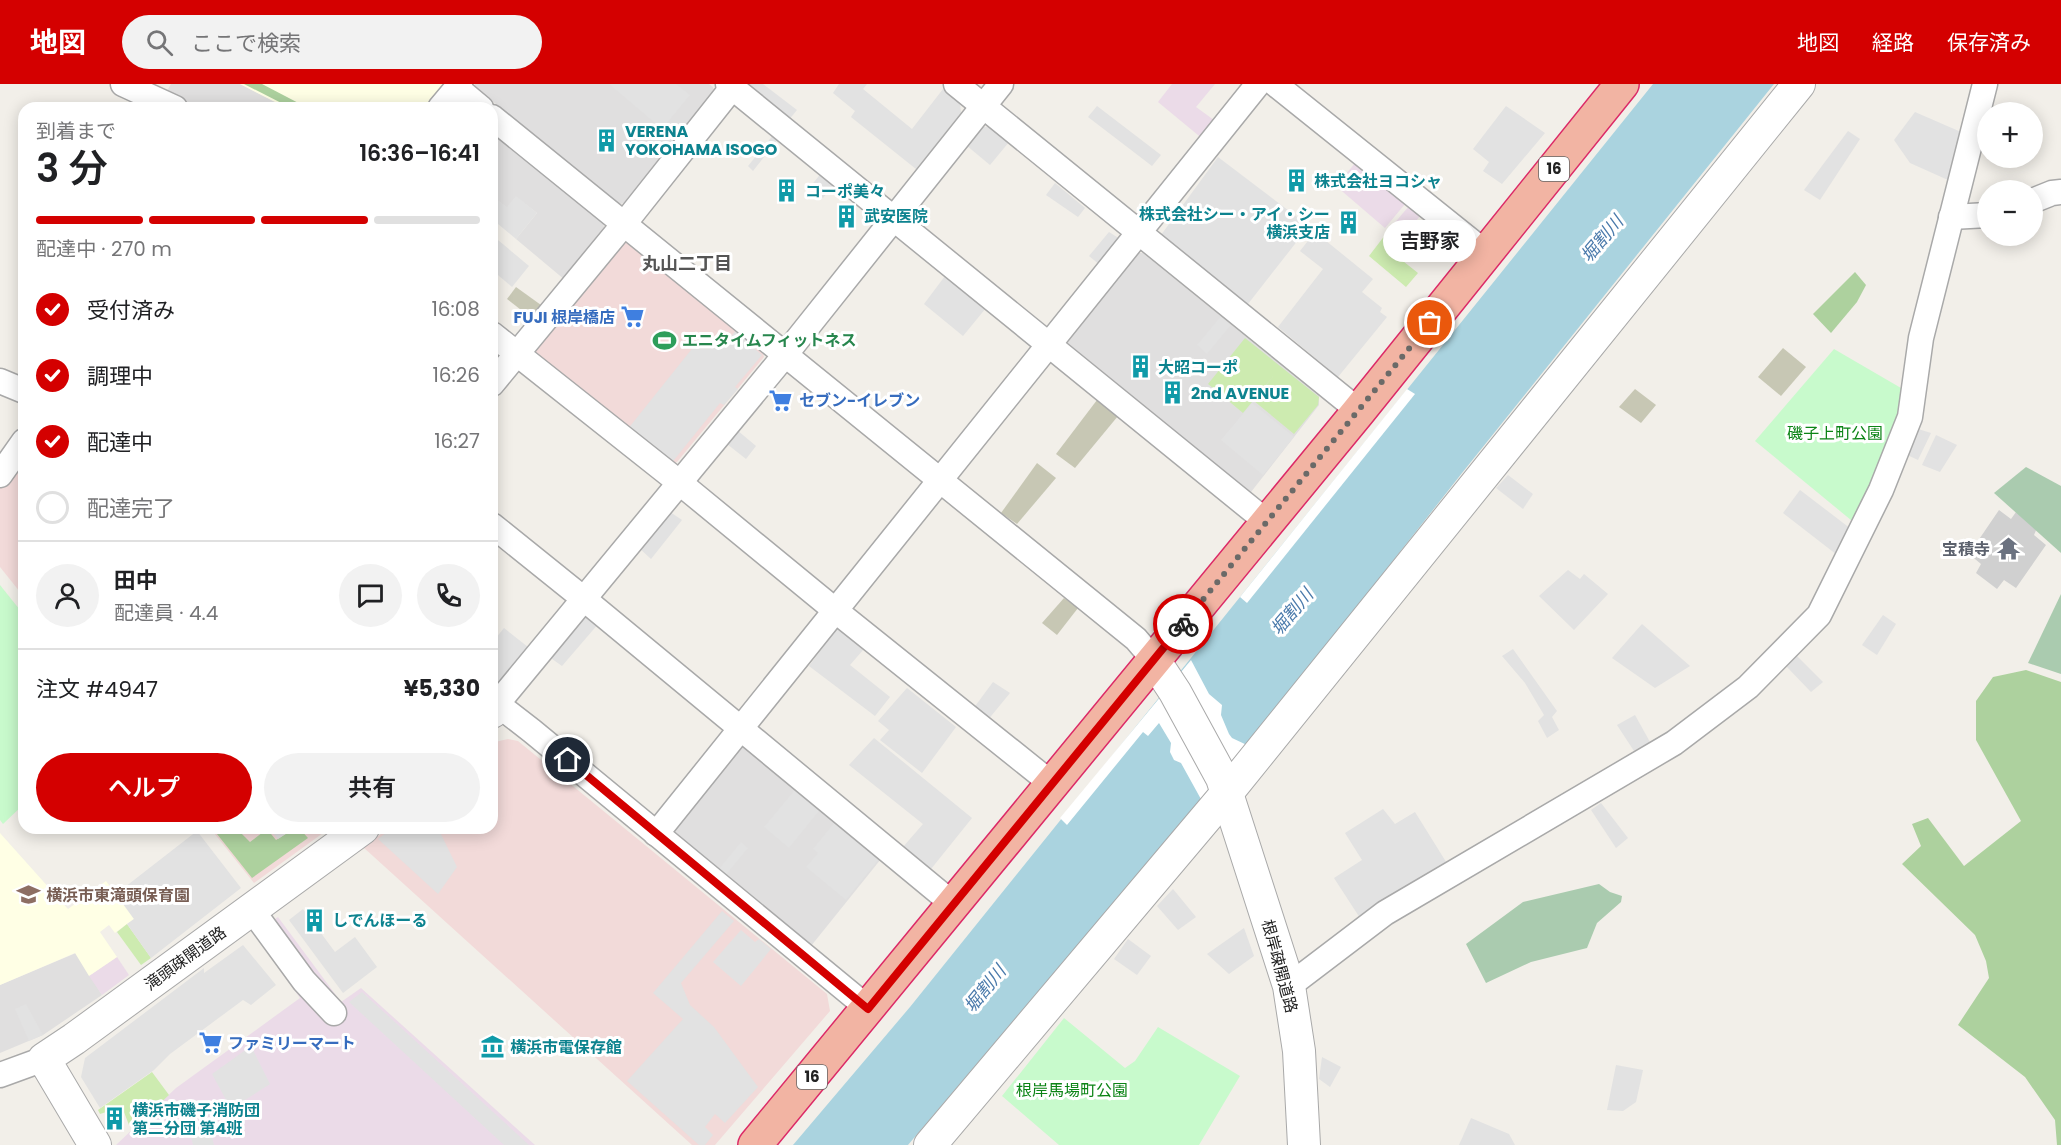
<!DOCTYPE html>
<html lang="ja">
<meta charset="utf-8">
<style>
:root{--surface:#fff;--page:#f2f2f2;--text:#202124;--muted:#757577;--line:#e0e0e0;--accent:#d40000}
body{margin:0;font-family:Poppins,"Noto Sans JP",sans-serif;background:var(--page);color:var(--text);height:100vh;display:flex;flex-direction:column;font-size:22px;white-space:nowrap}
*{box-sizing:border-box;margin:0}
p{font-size:20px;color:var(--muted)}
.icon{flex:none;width:33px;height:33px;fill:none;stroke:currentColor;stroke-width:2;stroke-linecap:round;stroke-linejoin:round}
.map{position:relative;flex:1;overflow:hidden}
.details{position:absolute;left:18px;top:18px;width:480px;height:732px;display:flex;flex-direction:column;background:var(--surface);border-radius:18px;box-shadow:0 3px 15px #0003}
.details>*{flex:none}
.fabs{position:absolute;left:1977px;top:18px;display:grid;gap:12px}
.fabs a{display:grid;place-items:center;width:66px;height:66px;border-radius:50%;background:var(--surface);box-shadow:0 3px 15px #0003;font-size:30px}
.pin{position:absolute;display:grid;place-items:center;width:51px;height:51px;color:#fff;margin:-26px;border:3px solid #fff;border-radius:50%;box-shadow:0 2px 6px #0007}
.courier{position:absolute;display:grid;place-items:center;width:60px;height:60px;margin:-30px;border:4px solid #d40000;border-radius:50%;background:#fff;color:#222;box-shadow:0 2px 8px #0007}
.bubble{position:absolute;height:42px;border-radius:21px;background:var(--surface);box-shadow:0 3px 15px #0003;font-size:20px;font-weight:600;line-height:42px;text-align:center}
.overview em{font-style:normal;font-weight:600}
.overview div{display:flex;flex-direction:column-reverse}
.overview{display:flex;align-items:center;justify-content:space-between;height:102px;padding:0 18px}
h1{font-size:39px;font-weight:600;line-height:45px}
.bar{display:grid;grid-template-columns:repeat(4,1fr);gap:9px 6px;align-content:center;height:72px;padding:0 18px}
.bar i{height:8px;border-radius:4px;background:var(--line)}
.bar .current{background:var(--accent)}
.bar p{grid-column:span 4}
.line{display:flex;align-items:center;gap:15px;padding:0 18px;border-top:2px solid var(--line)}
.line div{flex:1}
.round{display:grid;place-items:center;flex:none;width:63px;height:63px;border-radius:32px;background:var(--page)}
ol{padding:0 18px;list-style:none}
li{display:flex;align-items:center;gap:18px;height:66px}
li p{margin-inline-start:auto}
li .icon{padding:6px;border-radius:50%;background:var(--accent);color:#fff;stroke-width:4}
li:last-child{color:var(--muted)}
li i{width:33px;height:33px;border:3px solid var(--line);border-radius:50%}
.primary-button{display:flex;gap:12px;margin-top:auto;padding:12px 18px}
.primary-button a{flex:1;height:69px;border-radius:36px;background:var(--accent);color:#fff;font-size:24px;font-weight:600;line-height:69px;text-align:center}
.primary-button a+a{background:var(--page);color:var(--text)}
header{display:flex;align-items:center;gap:36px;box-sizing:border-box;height:84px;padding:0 30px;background:var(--accent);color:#fff}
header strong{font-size:28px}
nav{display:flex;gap:33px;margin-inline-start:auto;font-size:21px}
.search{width:420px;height:54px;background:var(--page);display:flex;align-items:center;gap:15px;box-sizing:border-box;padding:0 21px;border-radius:33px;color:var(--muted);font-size:22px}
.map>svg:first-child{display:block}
.residential{fill:#e0dfdf}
.commercial{fill:#f2dad9}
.industrial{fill:#ebdbe8}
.education{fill:#ffffe5}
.religious{fill:#d0d0d0}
.construction{fill:#c7c7b4}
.grass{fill:#cdebb0}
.forest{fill:#add19e}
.cemetery{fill:#aacbaf}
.park{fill:#c8facc}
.parking{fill:#e2e2e2}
.water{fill:#aad3df}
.pier{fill:#fff}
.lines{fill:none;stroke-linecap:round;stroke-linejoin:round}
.minor-casing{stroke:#a9a9a9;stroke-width:27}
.tertiary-casing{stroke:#a9a9a9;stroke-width:34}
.trunk-casing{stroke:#dc2a67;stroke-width:36}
.minor{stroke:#fff;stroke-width:24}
.tertiary{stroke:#fff;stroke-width:32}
.trunk{stroke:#f2b4a3;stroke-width:33}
.done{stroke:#6b6a68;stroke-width:6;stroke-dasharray:0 10.8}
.route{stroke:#d40000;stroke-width:8}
.labels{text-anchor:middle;stroke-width:6;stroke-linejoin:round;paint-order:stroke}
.shield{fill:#fff;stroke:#646464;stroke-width:1.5}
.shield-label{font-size:15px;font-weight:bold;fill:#222}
.culture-label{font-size:16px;font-weight:bold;fill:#0d838f;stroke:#fff;text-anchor:start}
.shop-label{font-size:16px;font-weight:bold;fill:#366cbe;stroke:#fff;text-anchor:start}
.leisure-label{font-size:16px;font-weight:bold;fill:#27864d;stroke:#fff;text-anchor:start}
.park-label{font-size:16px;fill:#0c8416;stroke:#fff}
.worship-label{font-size:16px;font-weight:bold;fill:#5b616d;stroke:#fff;text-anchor:end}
.education-label{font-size:16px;font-weight:bold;fill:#785e54;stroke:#fff;text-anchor:start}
.street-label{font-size:16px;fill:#222;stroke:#fff}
.water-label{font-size:18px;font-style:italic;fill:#4a7aab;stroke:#fff}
.neighbourhood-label{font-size:18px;font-weight:bold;fill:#555;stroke:#fff}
</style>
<header>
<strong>地図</strong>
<div class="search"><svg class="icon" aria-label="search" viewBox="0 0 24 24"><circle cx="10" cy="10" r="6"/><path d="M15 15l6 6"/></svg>ここで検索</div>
<nav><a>地図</a><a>経路</a><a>保存済み</a></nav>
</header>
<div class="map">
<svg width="2061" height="1061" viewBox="0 0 2061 1061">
<rect width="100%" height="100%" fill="#f2efe9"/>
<g class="residential">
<path d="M171 0H240L287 24H185L164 12Z"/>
<path d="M475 0H709L713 3 715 11 627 119 619 120 475 3Z"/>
<path d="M492 48 603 138 605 149 565 196 516 155 537 129 516 113 507 124 492 112Z"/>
<path d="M1135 169H1143L1319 312V321L1251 408 1242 407 1066 265 1065 255Z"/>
<path d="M747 659 885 770 811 862 672 749 737 660Z"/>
<path d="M76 869 102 911 43 951 0 969V901Z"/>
</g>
<g class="commercial">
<path d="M629 157 762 266 764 273 677 378 670 381 535 272V262L619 158Z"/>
<path d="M24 369V513L0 483V401Z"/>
<path d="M508 655 518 657 827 910 830 927 715 1061H692L363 763 389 744H492V663L495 658Z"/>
<path d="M210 744H330L254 799Z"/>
</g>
<g class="industrial">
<path d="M1172 0H1215L1196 23 1218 39 1204 56 1158 18Z"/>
<path d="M1356 78 1405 120 1385 144 1336 102Z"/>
<path d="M1409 122 1420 132 1404 152 1392 142Z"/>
<path d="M278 833 341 918 361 904 535 1061H116L176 1004 300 914 254 850Z"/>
<path d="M117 873 129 891 102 911 89 892Z"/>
</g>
<g class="education">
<path d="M240 0H443L424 24H287Z"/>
<path d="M0 749 68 825 106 797 134 835 115 849 109 841 100 848 117 873 89 892 75 869 0 901Z"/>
</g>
<path class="religious" d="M1999 426 2011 435 2016 428 2037 444 2034 451 2046 461 2016 504 2004 496 1997 505 1976 489 1981 480 1969 470Z"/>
<g class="construction">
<path d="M516 203 541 221 530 233 507 215Z"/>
<path d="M1783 264 1806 283 1781 312 1758 293Z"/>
<path d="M1635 305 1656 321 1641 339 1619 323Z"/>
<path d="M1097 316 1118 332 1075 384 1056 370Z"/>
<path d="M1037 379 1056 394 1017 440 1001 429Z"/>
<path d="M1064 514 1078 524 1057 551 1042 539Z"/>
</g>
<g class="grass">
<path d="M1392 142 1401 150 1389 166 1418 189 1406 203 1369 172Z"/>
<path d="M1245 254 1319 313 1318 321 1294 350 1254 317 1274 291 1243 329 1208 300Z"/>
<path d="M127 840 151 874 141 881 117 848Z"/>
<path d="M152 988 169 1011 140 1038 129 1041 122 1023 100 1030 98 1026Z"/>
</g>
<g class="forest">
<path d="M244 0H262L308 24H291Z"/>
<path d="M1855 188 1866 201 1857 218 1831 249 1813 230Z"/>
<path d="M2026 586 2061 598V1061H2057L2055 1036 2025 993 1958 941 1989 894 1986 877 1975 851 1902 780 1921 762 1912 740 1928 734 1964 782 2021 737 1976 656V617L1993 593Z"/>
<path d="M295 744H299L308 754 252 794 213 745 241 749 250 758 267 745 276 756Z"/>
</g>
<g class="cemetery">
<path d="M2026 383 2061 402V469L1994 409Z"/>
<path d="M2061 510V590L2028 579Z"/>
<path d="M1599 800 1610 808 1622 812 1621 818 1597 839 1587 864 1531 878 1486 899 1466 860 1523 818Z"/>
</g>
<g class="park">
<path d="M1834 265 1901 304 1900 334 1857 441 1755 357Z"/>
<path d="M0 501 24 531V720L3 740 0 736Z"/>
<path d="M1064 934 1125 984 1135 977 1158 943 1240 992 1199 1061H1059L1002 1012Z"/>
</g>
<g class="parking">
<path d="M609 0H676L690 11 662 45Z"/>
<path d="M748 0H763L797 26 788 37 749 8Z"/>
<path d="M839 0H867L863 5 912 45 943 5 960 18 961 29 916 85 851 33 855 27 833 9Z"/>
<path d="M1097 22 1161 71 1152 82 1088 33Z"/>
<path d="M1506 22 1545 49 1502 100 1483 87 1489 78 1473 65Z"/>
<path d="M1915 28 1961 48 1948 96 1910 79 1894 56Z"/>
<path d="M989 42 1009 58 990 81 966 61 980 44Z"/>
<path d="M1848 47 1860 55 1820 116 1804 106Z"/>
<path d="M774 50 779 54 753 87 748 82Z"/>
<path d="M1218 73 1309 142 1248 220 1161 151Z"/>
<path d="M823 87 836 98 823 114 810 103Z"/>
<path d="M1055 99 1085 124 1078 133 1046 111Z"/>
<path d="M492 112 507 123 516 112 537 129 516 155 492 135Z"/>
<path d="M1109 148 1120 155 1100 181 1089 172Z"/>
<path d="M1315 148 1373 195 1362 208 1382 224 1380 228 1387 233 1338 293 1278 243 1323 185 1300 167Z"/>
<path d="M492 151 529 182 512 203 492 186Z"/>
<path d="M945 192 986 224 963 252 924 220Z"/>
<path d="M1221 232 1231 241 1207 270 1197 261Z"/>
<path d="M737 245 751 257 749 260 762 271 735 303 738 305 724 321 720 319 670 381 627 346 703 251 721 265Z"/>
<path d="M1252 319 1294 353 1263 391 1221 356Z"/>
<path d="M1915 344 1931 349 1918 376 1905 370Z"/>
<path d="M737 346 756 362 746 375 727 360Z"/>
<path d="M1936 351 1957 361 1940 388 1922 381Z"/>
<path d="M1508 391 1533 410 1523 425 1496 404Z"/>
<path d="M1800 406 1855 448 1841 474 1783 429Z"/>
<path d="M667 426 682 436 651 475 637 462Z"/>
<path d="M1568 486 1580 495 1584 490 1608 510 1574 546 1539 512Z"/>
<path d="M1883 531 1896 540 1877 571 1862 561Z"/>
<path d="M581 532H589L599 539 562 582 548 572Z"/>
<path d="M1642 540 1690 582 1655 604 1612 574Z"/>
<path d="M838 543 863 566 850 581 890 613 875 632 809 582Z"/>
<path d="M504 544 528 563 500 597H492V559Z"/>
<path d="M1513 565 1557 627 1552 633 1559 646 1547 654 1538 637 1544 631 1525 599 1502 572Z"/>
<path d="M1796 571 1823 598 1811 608 1786 582Z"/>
<path d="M993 598 1010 609 987 637 973 625Z"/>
<path d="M907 604 956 643 922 689 880 656 889 646 878 637Z"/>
<path d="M1635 631 1650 658 1634 667 1617 641Z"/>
<path d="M874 654 972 734 931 785 903 763 923 740 849 681Z"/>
<path d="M798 702 823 722 789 764 764 743Z"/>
<path d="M1601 719 1628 754 1616 764 1591 726Z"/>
<path d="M1383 725 1395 740 1415 728 1448 781 1360 834 1334 794 1362 776 1345 749Z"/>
<path d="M838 734 883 770 846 816 806 783 818 769 813 765Z"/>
<path d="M269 744H295L278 755Z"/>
<path d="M392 744H438L457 783 438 810 378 755Z"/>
<path d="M197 747 241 804 151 874 127 840 134 835 116 810Z"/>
<path d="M741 758 748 764 725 792 718 786Z"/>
<path d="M1173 805 1196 833 1178 846 1157 822Z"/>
<path d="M303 825 335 868 355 853 377 883 343 909 289 836Z"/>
<path d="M722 827 734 837 681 899 690 921 714 943 758 1003 725 1039 715 1030 705 1043 713 1051 705 1061H699L627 997 683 935 653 909Z"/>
<path d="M1244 844 1254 872 1229 890 1207 870Z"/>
<path d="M741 846 755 858 759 855 771 865 741 902 713 878Z"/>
<path d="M1128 855 1151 872 1137 891 1114 875Z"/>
<path d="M243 861 276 901 251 921 243 916 170 970 154 986 100 1024 81 993 85 974 204 884V889Z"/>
<path d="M362 908 529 1061H504L349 918Z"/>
<path d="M26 920 43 951 29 957 15 925Z"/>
<path d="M251 962 270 1000 231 1025 212 990Z"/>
<path d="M1322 973 1341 983 1330 1003 1319 995Z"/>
<path d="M1616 981 1643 986 1636 1018 1623 1027 1607 1026Z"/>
<path d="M1471 1034 1509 1050 1515 1061H1459Z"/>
<path d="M211 1049 214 1061H193L191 1053Z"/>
</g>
<path class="water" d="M1653 0H1774L1462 389 1222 694 1164 759 908 1061H793L910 923Z"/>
<g class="pier">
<path d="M1407 305 1415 310 1247 519 1240 513Z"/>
<path d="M1191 576 1209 610 1222 621 1221 631 1229 650 1232 654 1249 662 1202 717 1181 679 1174 676 1170 668 1171 659 1159 639 1148 652 1143 648 1067 741 1060 734Z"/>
</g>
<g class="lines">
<defs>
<g id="minor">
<path d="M123 0 175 24"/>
<path d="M728 0 1267 438"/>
<path d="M956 0 1359 327"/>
<path d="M1275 0 1486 169"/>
<path d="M457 4 481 24"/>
<path d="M440 24 460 0"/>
<path d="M492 33 1136 555 1154 576"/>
<path d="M2032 117 2052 109 2061 108"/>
<path d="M1951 133 1988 131"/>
<path d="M492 250 680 399 836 527 1052 700"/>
<path d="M0 297 24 307"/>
<path d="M492 300 624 140 735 0"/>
<path d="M0 391 24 357"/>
<path d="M492 441 584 515 953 820"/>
<path d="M492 616 532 647 869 925"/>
<path d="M497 620 785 271 1001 0"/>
<path d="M656 750 1258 0"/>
<path d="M252 826 304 897 334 929"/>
<path d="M1289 902 1385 829 1674 659 1748 603 1819 531 1881 406 1910 333 1921 254 1985 0"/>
<path d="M0 991 44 975"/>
</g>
<g id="tertiary">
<path d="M1154 576 1175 608 1222 694 1289 902 1299 967 1304 1061"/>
<path d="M492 628 497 620"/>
<path d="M95 1061 44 975 74 955 363 744"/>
<path d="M930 1061 1227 709 1799 0"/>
</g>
<path id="trunk" d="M755 1061 1359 327 1622 0"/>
</defs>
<use href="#minor" class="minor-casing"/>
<use href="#tertiary" class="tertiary-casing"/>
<use href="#trunk" class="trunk-casing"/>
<use href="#minor" class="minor"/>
<use href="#tertiary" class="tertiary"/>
<use href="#trunk" class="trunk"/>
</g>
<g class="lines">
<path class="done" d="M1183 540 1430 239"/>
<path class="route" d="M568 676 868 925 1183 540"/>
</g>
<defs>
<symbol id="building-bare" viewBox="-9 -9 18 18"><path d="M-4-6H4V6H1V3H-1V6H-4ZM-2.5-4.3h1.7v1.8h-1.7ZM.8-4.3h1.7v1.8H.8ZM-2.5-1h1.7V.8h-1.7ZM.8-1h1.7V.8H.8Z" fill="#0f9aa8" stroke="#fff" stroke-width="2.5" paint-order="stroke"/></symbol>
<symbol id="supermarket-bare" viewBox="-9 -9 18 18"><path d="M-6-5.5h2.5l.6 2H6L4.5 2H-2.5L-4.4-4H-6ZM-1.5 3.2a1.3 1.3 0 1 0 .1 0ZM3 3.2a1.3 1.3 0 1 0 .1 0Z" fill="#3f7fe0" stroke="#fff" stroke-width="2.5" paint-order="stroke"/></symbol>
<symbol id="stadium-bare" viewBox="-9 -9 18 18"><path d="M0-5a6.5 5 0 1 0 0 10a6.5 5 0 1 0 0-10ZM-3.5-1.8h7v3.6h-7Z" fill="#2e9e5b" stroke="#fff" stroke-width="2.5" paint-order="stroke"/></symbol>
<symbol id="temple-bare" viewBox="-9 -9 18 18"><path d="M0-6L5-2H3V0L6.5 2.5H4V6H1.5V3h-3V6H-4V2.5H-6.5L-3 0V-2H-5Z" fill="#6b7280" stroke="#fff" stroke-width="2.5" paint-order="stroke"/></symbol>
<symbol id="school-bare" viewBox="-9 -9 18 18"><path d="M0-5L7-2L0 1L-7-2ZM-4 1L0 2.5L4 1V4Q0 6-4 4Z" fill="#8d6e63" stroke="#fff" stroke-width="2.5" paint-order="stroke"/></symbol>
<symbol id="museum-bare" viewBox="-9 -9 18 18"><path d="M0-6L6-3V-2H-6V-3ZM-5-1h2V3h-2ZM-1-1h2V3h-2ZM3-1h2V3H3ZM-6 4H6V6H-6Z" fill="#0f9aa8" stroke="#fff" stroke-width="2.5" paint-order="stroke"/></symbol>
</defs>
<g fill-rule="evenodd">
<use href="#building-bare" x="590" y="40" width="33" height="33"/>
<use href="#building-bare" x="1280" y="80" width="33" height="33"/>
<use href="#building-bare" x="770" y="90" width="33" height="33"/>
<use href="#building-bare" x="830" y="116" width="33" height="33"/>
<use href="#building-bare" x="1332" y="122" width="33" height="33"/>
<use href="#supermarket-bare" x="616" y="216" width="33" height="33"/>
<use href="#stadium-bare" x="648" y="240" width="33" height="33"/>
<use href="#building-bare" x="1124" y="266" width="33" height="33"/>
<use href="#building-bare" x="1156" y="292" width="33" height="33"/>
<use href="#supermarket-bare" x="764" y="300" width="33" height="33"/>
<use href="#temple-bare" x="1992" y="448" width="33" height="33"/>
<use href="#school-bare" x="12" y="794" width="33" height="33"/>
<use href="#building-bare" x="298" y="820" width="33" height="33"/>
<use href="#supermarket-bare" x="194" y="942" width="33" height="33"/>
<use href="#museum-bare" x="476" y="946" width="33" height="33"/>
<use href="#building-bare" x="98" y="1018" width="33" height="33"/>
</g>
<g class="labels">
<g class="shield">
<rect x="1539" y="73" width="30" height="24" rx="4.5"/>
<rect x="797" y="981" width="30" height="24" rx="4.5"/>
</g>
<g class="shield-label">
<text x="1554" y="90">16</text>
<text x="812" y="998">16</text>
</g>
<g class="culture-label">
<text x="625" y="53">VERENA<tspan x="625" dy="18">YOKOHAMA ISOGO</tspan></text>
<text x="1314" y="103">株式会社ヨコシャ</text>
<text x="805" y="113">コーポ美々</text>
<text x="1330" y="136" text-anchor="end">株式会社シー・アイ・シー<tspan x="1330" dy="18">横浜支店</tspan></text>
<text x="864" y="138">武安医院</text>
<text x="1158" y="289">大昭コーポ</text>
<text x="1191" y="315">2nd AVENUE</text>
<text x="332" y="842">しでんほーる</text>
<text x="510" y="969">横浜市電保存館</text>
<text x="132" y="1032">横浜市磯子消防団<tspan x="132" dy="18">第二分団 第4班</tspan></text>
</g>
<g class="shop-label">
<text x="615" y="239" text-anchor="end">FUJI 根岸橋店</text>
<text x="799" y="322">セブン-イレブン</text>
<text x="228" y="965">ファミリーマート</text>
</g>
<g class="leisure-label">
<text x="682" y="262">エニタイムフィットネス</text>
</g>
<g class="park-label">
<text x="1835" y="355">磯子上町公園</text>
<text x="1072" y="1012">根岸馬場町公園</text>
</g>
<g class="worship-label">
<text x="1990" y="471">宝積寺</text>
</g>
<g class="education-label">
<text x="46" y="817">横浜市東滝頭保育園</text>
</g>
<g class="street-label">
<text transform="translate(185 874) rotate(-36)" y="6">滝頭疎開道路</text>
<text transform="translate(1280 882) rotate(75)" y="6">根岸疎開道路</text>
</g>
<g class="water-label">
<text transform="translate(1602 155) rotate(-50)" y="6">堀割川</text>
<text transform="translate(1292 528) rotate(-50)" y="6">堀割川</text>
<text transform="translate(985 905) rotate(-51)" y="6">堀割川</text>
</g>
<g class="neighbourhood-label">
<text x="687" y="186">丸山二丁目</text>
</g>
</g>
</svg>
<div class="fabs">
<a>+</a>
<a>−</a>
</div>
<div class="pin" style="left:1430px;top:239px;background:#ea580c"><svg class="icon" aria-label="bag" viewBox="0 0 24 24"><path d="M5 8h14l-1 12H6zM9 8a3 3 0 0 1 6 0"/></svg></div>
<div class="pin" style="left:568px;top:676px;background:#1f2937"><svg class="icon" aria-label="home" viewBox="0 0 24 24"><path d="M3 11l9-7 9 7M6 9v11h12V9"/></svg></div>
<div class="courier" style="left:1183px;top:540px"><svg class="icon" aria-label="bike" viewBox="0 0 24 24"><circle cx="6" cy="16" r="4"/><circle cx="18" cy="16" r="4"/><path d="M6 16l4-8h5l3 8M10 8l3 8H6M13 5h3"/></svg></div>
<div class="bubble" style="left:1383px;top:136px;width:93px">吉野家</div>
<section class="details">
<div class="overview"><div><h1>3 分</h1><p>到着まで</p></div><em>16:36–16:41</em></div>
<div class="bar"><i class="current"></i><i class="current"></i><i class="current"></i><i></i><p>配達中 · 270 m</p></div>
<ol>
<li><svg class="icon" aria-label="check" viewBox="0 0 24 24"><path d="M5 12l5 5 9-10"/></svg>受付済み<p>16:08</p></li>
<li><svg class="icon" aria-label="check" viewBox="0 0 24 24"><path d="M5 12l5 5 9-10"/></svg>調理中<p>16:26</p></li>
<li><svg class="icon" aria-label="check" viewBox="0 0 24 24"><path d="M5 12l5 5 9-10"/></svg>配達中<p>16:27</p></li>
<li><i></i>配達完了</li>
</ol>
<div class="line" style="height:108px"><a class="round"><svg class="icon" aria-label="person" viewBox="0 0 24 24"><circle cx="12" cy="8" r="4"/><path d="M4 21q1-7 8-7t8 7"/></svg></a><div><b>田中</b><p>配達員 · 4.4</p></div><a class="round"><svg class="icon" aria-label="chat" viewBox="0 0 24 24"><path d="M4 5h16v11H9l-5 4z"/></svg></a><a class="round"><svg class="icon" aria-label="phone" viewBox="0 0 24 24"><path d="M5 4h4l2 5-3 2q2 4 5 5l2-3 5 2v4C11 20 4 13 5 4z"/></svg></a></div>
<div class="line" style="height:78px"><div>注文 #4947</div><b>¥5,330</b></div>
<div class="primary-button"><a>ヘルプ</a><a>共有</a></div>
</section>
</div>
